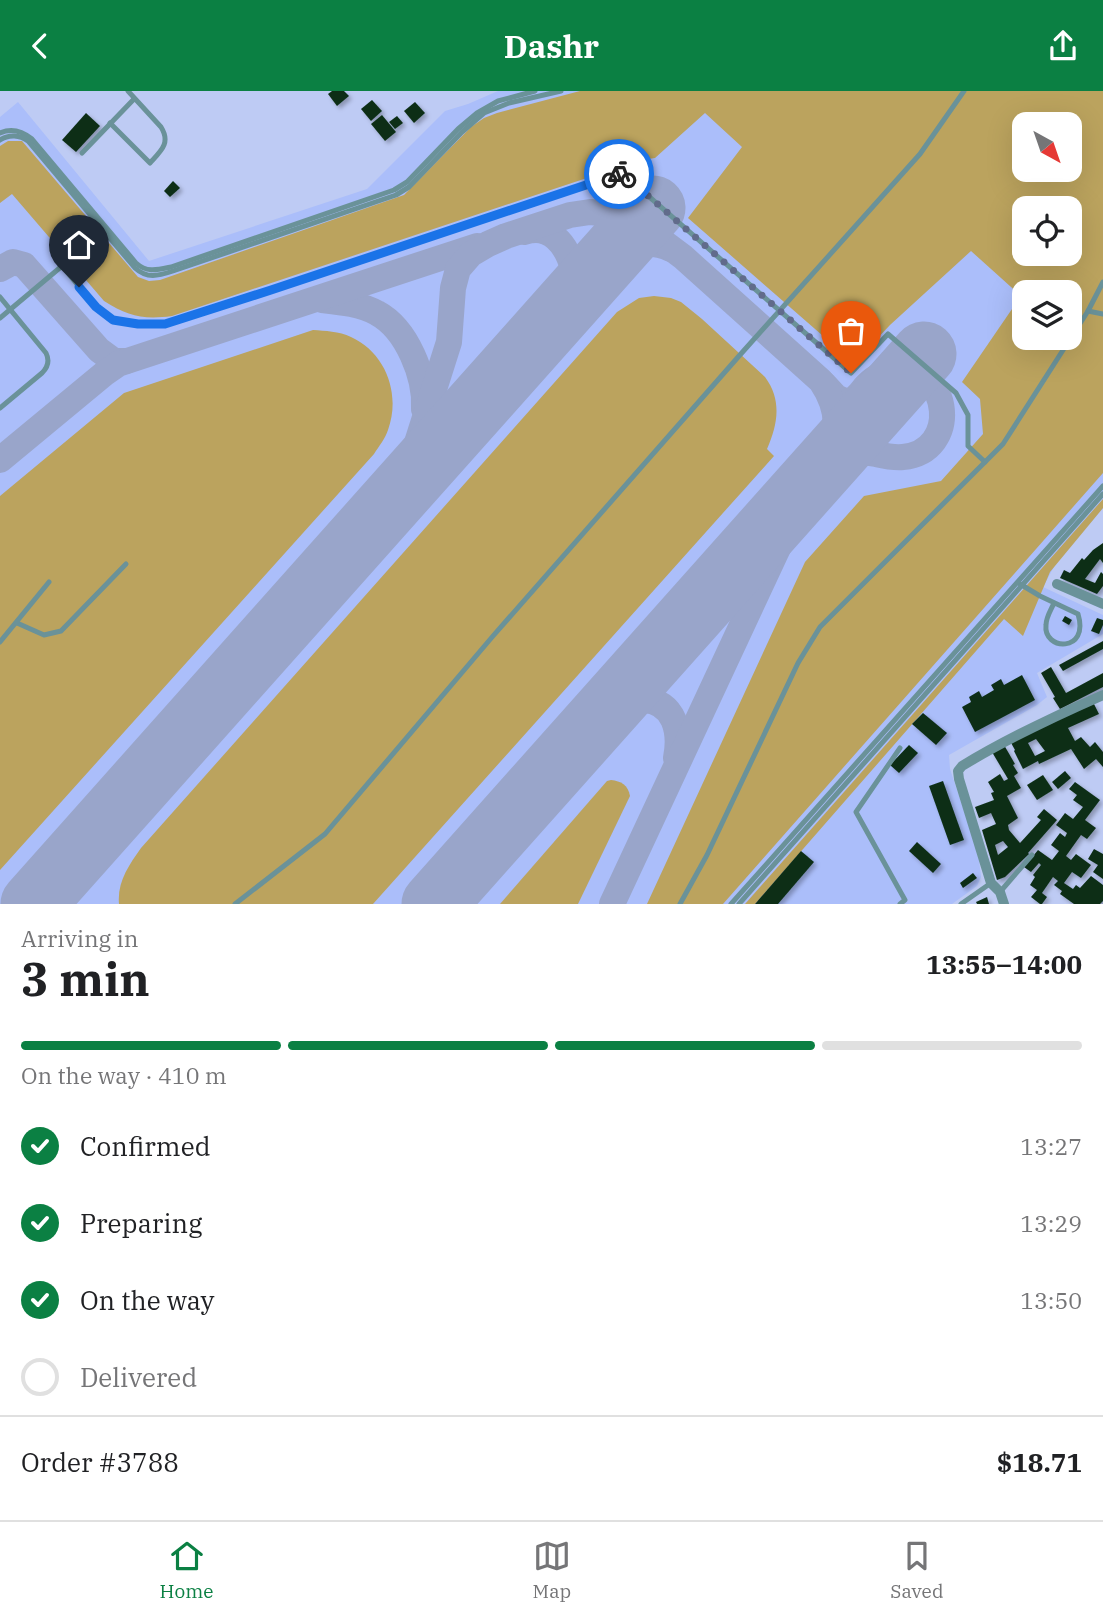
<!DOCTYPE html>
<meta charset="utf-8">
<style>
:root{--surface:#fff;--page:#f2f2f2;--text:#202124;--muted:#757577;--line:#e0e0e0;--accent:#0b8043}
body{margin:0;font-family:"IBM Plex Serif",serif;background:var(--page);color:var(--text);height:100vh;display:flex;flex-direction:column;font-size:26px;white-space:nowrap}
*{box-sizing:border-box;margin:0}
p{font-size:23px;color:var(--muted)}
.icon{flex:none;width:38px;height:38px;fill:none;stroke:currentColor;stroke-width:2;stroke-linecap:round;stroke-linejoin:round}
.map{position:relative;height:813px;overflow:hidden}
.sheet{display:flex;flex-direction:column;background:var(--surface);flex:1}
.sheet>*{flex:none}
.needle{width:46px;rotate:140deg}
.fabs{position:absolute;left:1012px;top:21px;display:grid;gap:14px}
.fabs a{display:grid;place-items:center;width:70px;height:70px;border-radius:14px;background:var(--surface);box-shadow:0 7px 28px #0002;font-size:35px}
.pin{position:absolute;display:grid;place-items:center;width:60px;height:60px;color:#fff;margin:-72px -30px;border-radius:50% 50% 50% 0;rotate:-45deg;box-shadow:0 0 7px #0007}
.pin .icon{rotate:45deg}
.courier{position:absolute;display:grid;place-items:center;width:70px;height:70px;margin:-35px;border:5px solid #1a73e8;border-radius:50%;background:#fff;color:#222;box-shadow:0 2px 9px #0007}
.summary em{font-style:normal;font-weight:700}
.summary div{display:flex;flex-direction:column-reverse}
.summary{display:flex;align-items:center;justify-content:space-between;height:119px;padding:0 21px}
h1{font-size:46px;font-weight:700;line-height:52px}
.bar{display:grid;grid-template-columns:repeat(4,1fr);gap:10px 7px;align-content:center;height:84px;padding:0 21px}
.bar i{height:9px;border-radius:5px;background:var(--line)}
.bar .on{background:var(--accent)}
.bar p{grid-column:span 4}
.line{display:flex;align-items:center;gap:18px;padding:0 21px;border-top:2px solid var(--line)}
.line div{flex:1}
ol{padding:0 21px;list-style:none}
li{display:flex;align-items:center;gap:21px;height:77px}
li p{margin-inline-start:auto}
li .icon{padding:7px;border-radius:50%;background:var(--accent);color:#fff;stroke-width:4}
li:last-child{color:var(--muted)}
li i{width:38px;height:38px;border:4px solid var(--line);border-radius:50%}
header{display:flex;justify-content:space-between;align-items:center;height:91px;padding:0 21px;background:var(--accent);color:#fff;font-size:32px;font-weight:700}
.menu{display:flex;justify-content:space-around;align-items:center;height:98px;border-top:2px solid var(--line);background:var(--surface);font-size:19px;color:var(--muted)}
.menu a{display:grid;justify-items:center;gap:4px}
.menu .on{color:var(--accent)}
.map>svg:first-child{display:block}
.built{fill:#abbefa;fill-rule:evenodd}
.green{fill:#bba35e;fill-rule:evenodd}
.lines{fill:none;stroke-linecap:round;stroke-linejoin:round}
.taxiway{stroke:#99a5ca;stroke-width:26}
.runway{stroke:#99a5ca;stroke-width:65}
.building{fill:#0d2f18;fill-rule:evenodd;filter:url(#shadow)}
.lane{stroke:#6a9299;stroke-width:5}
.street{stroke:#6a9299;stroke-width:10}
.done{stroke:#616b8b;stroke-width:7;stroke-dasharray:0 12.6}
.route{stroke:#1a73e8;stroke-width:9}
</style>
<header><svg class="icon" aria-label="back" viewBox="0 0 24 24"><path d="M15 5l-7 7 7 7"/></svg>Dashr<svg class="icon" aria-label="share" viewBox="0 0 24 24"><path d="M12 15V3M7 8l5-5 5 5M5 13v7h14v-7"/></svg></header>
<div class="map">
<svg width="1103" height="813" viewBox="0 0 1103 813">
<defs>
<filter id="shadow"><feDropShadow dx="3" dy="3" stdDeviation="2" flood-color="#0004"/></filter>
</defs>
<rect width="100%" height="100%" fill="#becbf4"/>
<path class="built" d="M498 0H1103V417L1055 474 1043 496 1103 524V543L1037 582 1047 606 1037 614 949 664 950 678 974 750 979 769 981 786 977 795 952 813H0V26L18 11 149 170 367 98 445 20 468 13ZM1024 33H1069V79H1024ZM1024 117H1069V163H1024ZM1024 201H1069V247H1024Z"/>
<g class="green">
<path d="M580 0H1103V382L723 813H647L805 471 864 405 941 390 983 343 980 308 962 291 1021 205 971 160 890 234 854 272 688 127 742 56 705 22 655 67 641 69 172 225C143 229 128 225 104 210L12 103 0 112V55L8 50H22L138 186 149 190 160 189 404 104 471 36 484 27 497 22ZM1024 33H1069V79H1024ZM1024 117H1069V163H1024ZM1024 201H1069V247H1024Z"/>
<path d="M654 205 671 207 681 211 702 228 765 286C782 309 778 333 767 358L774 365 373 813H119C117 791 129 774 141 757L617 221 639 207Z"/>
<path d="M313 239C325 240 339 240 351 246 386 262 401 303 388 339 385 348 379 355 374 363L0 779V405L124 302Z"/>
<path d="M1103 408V417L1050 481 1023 545 1004 528 755 813H745Z"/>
<path d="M611 689C621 690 628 694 630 705L578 813H500L607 690Z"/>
</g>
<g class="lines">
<g class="taxiway">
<path d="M524 141C531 139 539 138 546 141 566 149 578 179 573 199 571 208 565 216 559 223"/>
<path d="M601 176C620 156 644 146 671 158"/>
<path d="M0 178 13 171 24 174 99 259 114 270H126"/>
<path d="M322 209C340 211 361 213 377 222 407 238 426 286 424 318"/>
<path d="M824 293 836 306 847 311C858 308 860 301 867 294 875 286 885 281 896 280 952 275 960 361 903 366 894 367 885 365 876 363 849 359 844 354 836 327"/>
<path d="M0 369 105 282 118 273 477 155"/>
<path d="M402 399 449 251 453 197 458 178 471 163 488 153 506 145 570 124 590 121 611 123 639 133 683 166 821 290C843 323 839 349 819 381"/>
<path d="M596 632C604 624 612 616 622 612 629 609 637 608 644 609 675 611 681 641 676 667"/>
<path d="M55 813 58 793 68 773"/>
<path d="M436 813 442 804"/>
<path d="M612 813 806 397"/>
</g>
<g class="runway">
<path d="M33 813 653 117"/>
<path d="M434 813 924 263"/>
</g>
</g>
<g class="building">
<path d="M332 0H344L349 5 337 15 328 3Z"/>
<path d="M372 9 382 20 371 30 361 18Z"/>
<path d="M415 11 425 22 414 32 404 20Z"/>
<path d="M86 22 100 35 76 61 62 49Z"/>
<path d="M382 24 396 41 385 50 371 33Z"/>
<path d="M397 25 403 32 395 38 389 31Z"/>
<path d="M173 90 180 97 170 106 164 100Z"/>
<path d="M1103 452V472L1100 468 1085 488 1095 492 1101 481 1103 483V495L1097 503 1060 487 1064 479 1070 482 1082 467 1084 469 1093 459Z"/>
<path d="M1065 525 1072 529 1069 534 1062 530Z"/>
<path d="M1097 527 1103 529V534L1099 543 1091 540Z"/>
<path d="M1103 550V558L1063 580 1059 574Z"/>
<path d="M1051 576 1066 602 1103 582V596L1060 618 1053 607 1055 606 1041 582Z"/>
<path d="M1022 584 1035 609 975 641 962 616 971 611 969 606 979 600 982 606 994 599 991 594 1001 588 1004 594Z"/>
<path d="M1093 611 1099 623 1068 637 1075 650 1081 646 1090 656 1095 651 1103 661V676L1096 668 1084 678 1071 658 1039 673 1038 670 1023 678 1014 660 1015 659 1010 650ZM1036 648 1045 660 1035 665 1028 652Z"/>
<path d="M923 622 947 642 936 654 912 633Z"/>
<path d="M909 654 918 662 899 682 890 674Z"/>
<path d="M1004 654 1015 673 1013 674 1018 682 1014 685 1021 697 1007 705 1018 727 1008 734 1009 739 1020 752 1041 729 1037 726 1044 718 1057 729 1028 762 1029 763 1005 786 997 789 982 739 996 733 991 722 979 727 975 716 994 709 991 702 994 701 988 691 1000 683 1004 690 1008 688 992 661ZM1003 750 1008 756 998 764 995 754Z"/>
<path d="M1065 680 1071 687 1058 698 1052 691Z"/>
<path d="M1043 684 1053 699 1037 709 1027 694Z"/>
<path d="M943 690 964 749 950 754 929 695Z"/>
<path d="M1075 691 1100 709 1085 729 1096 737 1087 748 1081 744 1066 765 1071 769 1076 763 1091 774 1081 787 1072 781 1064 792 1073 798 1076 794 1080 797 1091 785 1103 794V810L1100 813H1074L1060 803 1062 800 1054 794 1058 790 1053 786 1042 802 1047 806 1042 813H1040L1031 806 1037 799 1030 794 1035 786 1033 784 1041 774 1039 772 1031 781 1024 776 1038 759 1052 769 1059 760 1051 754 1060 742 1065 746 1067 742 1056 734 1065 722 1073 728 1083 716 1073 709 1077 704 1069 698Z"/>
<path d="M917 751 941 773 933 782 909 760Z"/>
<path d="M1094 758 1103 763V788L1093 781 1098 774 1088 768Z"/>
<path d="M801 760 814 771 778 813H755Z"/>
<path d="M973 782 977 787 963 797 960 792Z"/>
<path d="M987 806 989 813H977L976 811Z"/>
</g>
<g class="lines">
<g class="lane">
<path d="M110 32 150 72C161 60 171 52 161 36L128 0"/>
<path d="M0 42C11 37 22 40 32 48L136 172C147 182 157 179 171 176L394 99 407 91 458 38 477 22 498 10 535 0"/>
<path d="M0 49C9 43 20 44 28 50L135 177C147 188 158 185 173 180L396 104 409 96 462 41 484 22 509 12 561 0"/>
<path d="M82 62 134 8"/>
<path d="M1103 191 1088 220 1103 223"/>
<path d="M0 206 46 262C50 270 48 276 42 282L0 317"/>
<path d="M0 227 62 175 96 216 113 229 138 233H165L246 207 622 82 851 282 888 243 956 302 968 324V355L985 371"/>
<path d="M1020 493 1040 505 1078 523C1090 562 1043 560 1046 534 1046 526 1051 519 1054 512"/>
<path d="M17 532 44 544 61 540 126 473"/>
<path d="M0 551 49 491"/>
<path d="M900 657 856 721 905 809 900 813"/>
<path d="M1000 801 1032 764"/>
<path d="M235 813 325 743 493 545 739 265 920 63 964 0"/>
<path d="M680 813 707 764 798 572 820 536 1003 353 1088 220"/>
<path d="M731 813 1103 395"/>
<path d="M739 813 1103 403"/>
<path d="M961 813 991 792"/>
</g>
<g class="street">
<path d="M1057 493 1103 513"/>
<path d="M1004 813 1000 801 991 792 959 688 958 680 962 675C1008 647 1055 625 1103 604"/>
</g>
</g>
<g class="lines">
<path class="done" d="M619 83 622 82 851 282"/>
<path class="route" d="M79 196 96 216 113 229 138 233H165L271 199 619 83"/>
</g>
</svg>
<div class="fabs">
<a><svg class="needle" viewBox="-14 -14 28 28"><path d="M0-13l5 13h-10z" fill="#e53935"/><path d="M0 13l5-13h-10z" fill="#757577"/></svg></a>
<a><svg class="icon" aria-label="locate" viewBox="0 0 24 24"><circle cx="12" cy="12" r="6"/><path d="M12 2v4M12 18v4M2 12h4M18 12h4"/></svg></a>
<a><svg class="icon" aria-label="layers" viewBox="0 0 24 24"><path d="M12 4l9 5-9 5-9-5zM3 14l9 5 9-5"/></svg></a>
</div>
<div class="pin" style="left:851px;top:282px;background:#ea580c"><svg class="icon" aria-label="bag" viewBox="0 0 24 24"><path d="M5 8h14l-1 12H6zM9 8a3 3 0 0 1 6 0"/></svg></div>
<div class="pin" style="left:79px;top:196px;background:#1f2937"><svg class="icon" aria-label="home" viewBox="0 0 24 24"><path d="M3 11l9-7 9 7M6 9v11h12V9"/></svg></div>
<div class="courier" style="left:619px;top:83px"><svg class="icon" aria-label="bike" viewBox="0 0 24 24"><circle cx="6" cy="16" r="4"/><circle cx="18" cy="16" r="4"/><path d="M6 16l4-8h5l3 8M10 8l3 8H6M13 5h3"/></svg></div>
</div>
<section class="sheet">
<div class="summary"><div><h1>3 min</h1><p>Arriving in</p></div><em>13:55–14:00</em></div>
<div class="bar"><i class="on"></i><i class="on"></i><i class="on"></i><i></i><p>On the way · 410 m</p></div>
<ol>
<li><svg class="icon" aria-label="check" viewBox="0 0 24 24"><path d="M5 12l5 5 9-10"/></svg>Confirmed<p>13:27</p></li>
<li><svg class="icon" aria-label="check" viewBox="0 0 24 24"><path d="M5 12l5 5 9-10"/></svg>Preparing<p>13:29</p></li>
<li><svg class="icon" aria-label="check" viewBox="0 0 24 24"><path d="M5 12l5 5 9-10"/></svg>On the way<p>13:50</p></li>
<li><i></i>Delivered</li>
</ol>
<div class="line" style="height:91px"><div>Order #3788</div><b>$18.71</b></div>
</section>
<nav class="menu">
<a class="on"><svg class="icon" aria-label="home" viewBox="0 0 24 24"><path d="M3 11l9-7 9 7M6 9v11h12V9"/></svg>Home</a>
<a><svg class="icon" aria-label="map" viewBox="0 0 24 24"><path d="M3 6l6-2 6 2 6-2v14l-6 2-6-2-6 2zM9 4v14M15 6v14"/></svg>Map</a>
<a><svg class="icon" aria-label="saved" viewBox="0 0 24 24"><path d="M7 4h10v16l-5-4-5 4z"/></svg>Saved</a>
</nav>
